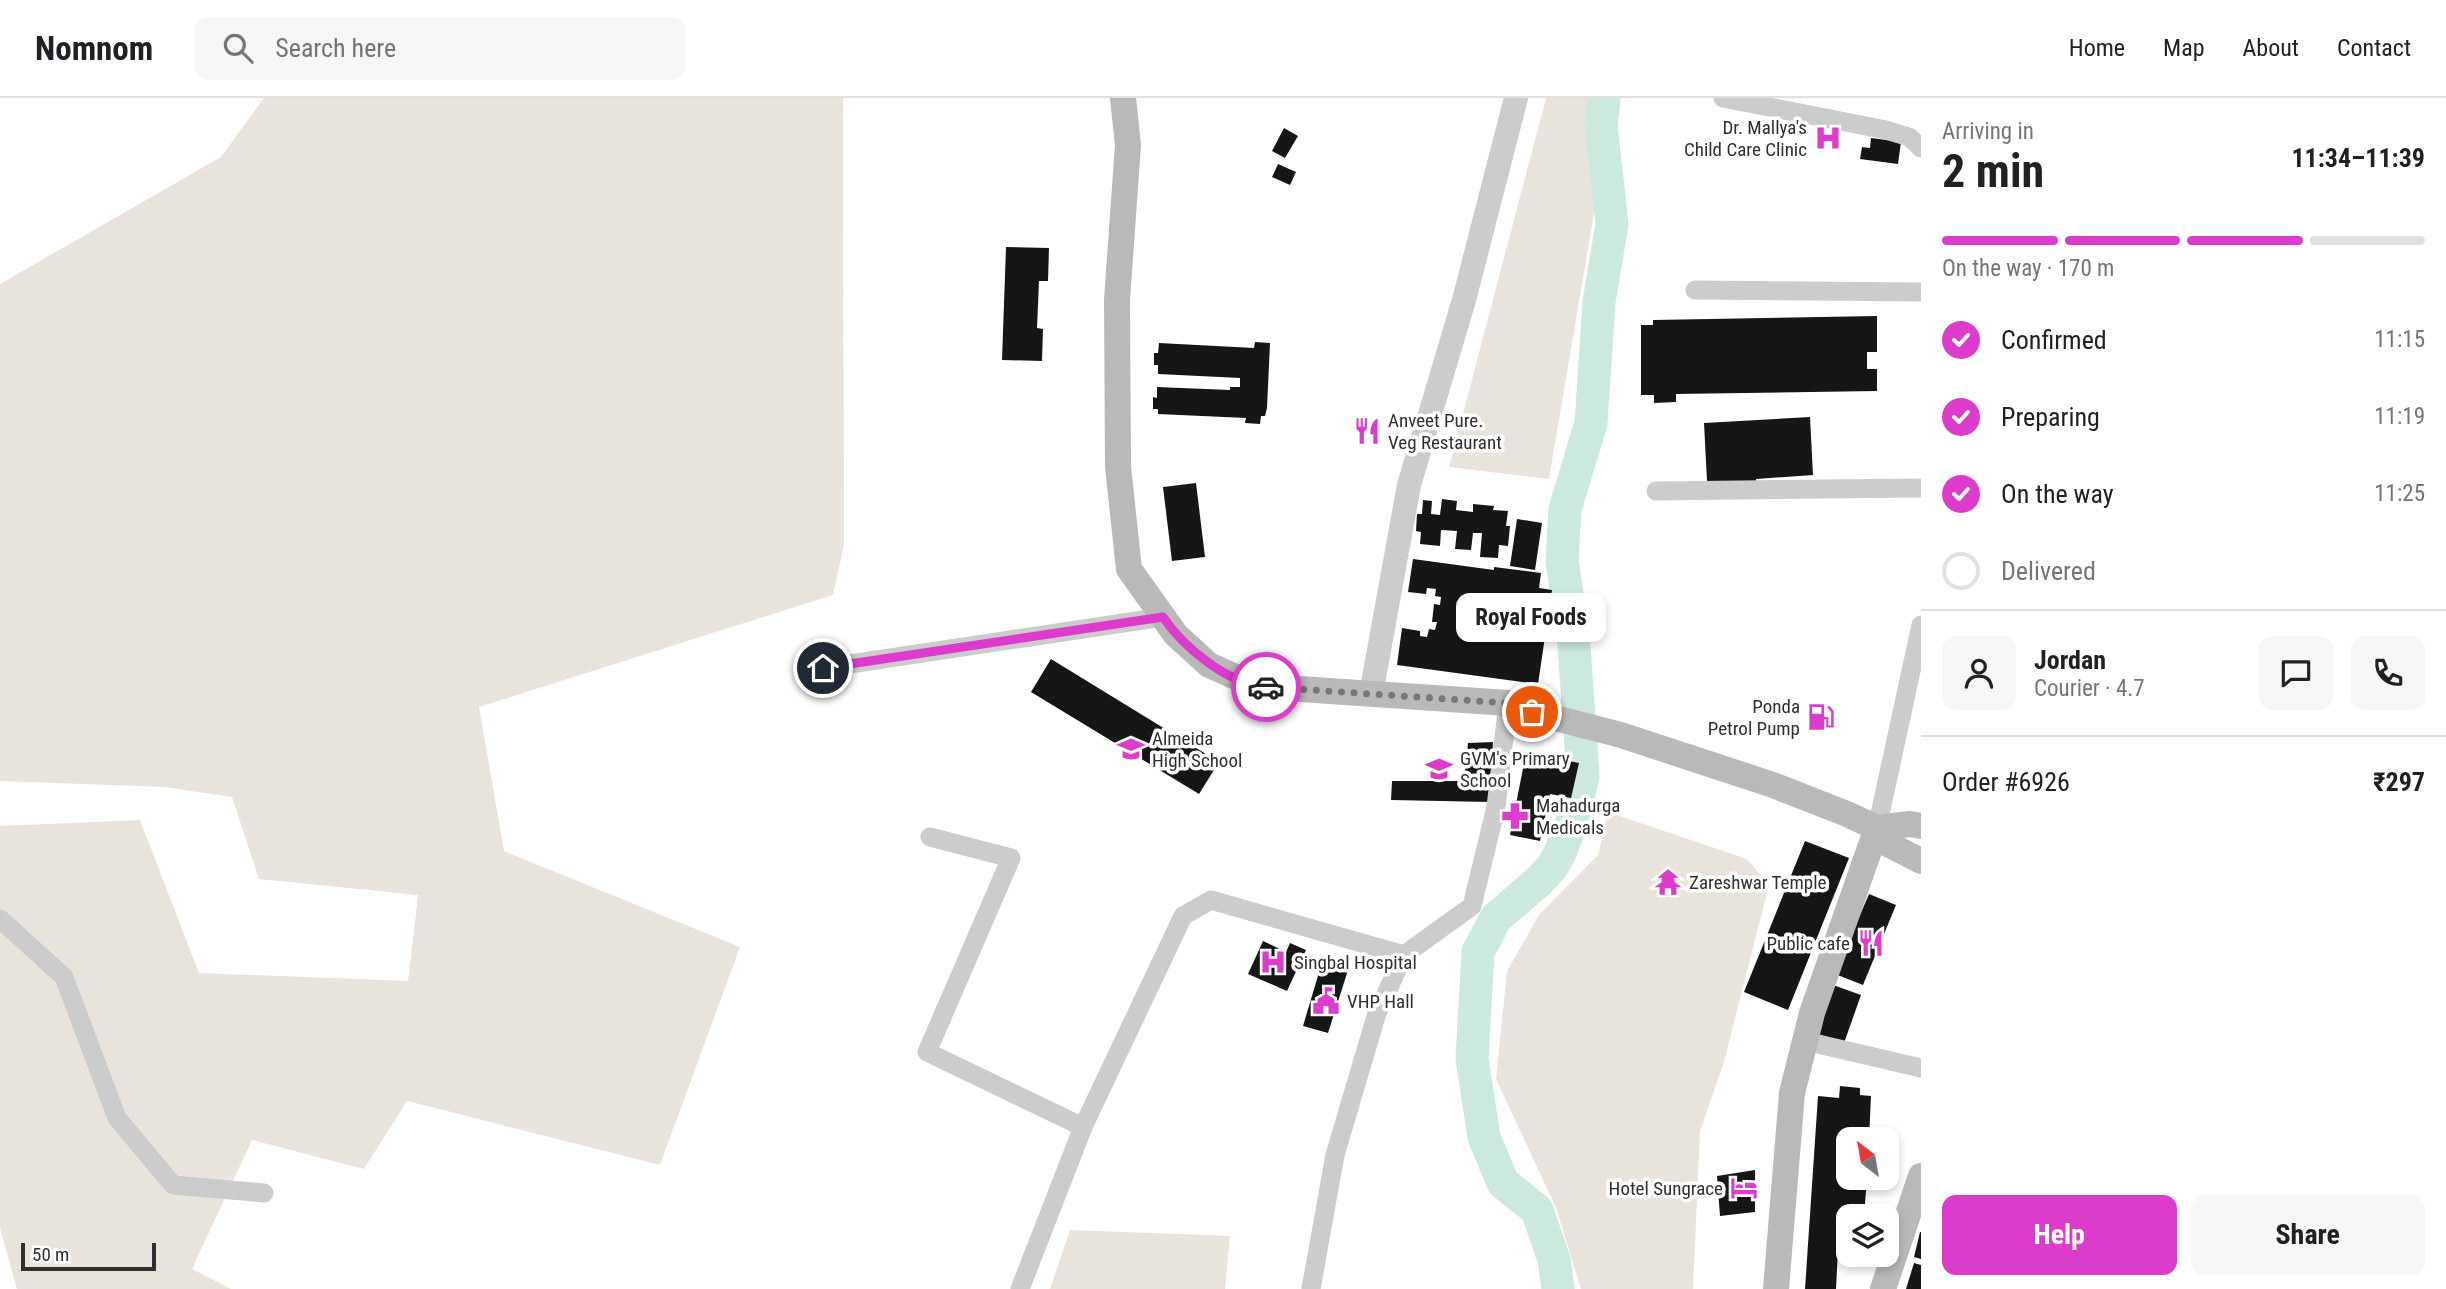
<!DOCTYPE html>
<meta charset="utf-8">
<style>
:root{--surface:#fff;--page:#f6f6f6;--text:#202124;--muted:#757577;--line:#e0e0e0;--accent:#dd3bcc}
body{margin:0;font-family:"Roboto Condensed",sans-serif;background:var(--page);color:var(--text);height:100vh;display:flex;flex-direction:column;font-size:26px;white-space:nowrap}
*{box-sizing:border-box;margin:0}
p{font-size:23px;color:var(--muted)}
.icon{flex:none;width:38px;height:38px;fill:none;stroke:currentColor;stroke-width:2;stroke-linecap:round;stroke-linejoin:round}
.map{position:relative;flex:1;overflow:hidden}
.drawer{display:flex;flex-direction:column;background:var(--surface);width:525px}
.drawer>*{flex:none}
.needle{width:46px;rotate:329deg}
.tools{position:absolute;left:1836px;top:1029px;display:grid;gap:14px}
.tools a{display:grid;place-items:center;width:63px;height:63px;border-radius:14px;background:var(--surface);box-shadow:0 4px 10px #0003;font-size:35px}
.scale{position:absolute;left:21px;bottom:18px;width:135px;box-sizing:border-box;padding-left:7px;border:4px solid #2f2f2f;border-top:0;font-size:19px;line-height:24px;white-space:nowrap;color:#2f2f2f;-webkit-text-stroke:5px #fff;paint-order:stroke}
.pin{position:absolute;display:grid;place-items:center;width:60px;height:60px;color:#fff;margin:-30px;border:4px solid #fff;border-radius:50%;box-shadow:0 2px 7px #0007}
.courier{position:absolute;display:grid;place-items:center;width:70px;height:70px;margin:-35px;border:5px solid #dd3bcc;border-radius:50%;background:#fff;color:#222;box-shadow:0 2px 9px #0007}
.bubble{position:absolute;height:49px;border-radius:14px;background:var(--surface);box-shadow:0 4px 10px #0003;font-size:23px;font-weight:700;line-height:49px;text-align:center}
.summary em{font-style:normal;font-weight:700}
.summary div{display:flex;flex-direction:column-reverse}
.summary{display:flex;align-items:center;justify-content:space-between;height:119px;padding:0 21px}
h1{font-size:46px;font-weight:700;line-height:52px}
.bar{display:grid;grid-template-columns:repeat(4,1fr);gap:10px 7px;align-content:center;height:84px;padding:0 21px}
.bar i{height:9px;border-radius:5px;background:var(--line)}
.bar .current{background:var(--accent)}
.bar p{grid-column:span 4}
.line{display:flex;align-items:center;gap:18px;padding:0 21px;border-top:2px solid var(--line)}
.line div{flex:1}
.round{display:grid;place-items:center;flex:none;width:74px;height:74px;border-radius:14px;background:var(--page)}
ol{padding:0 21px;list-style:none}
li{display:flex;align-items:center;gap:21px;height:77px}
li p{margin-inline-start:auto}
li .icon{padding:7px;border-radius:50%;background:var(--accent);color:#fff;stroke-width:4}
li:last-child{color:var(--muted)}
li i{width:38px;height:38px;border:4px solid var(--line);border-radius:50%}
.cta{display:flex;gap:14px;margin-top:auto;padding:14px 21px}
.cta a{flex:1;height:80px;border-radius:14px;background:var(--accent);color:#fff;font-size:28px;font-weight:700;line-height:80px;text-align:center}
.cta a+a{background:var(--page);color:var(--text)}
header{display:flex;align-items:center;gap:42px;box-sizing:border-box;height:98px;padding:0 35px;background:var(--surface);border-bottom:2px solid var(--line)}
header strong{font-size:33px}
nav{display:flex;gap:38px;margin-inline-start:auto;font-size:24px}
.search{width:490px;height:63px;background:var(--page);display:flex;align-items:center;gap:18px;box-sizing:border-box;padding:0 24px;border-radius:14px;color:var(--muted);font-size:26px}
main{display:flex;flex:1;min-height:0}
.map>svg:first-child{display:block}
.green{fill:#e9e4db}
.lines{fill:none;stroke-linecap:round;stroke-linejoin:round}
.river{stroke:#cbeadd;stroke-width:33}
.building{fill:#161616}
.minor{stroke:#ccc;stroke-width:19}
.tertiary{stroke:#ccc;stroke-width:24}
.secondary{stroke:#b9b9b9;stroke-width:26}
.done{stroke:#787878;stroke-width:7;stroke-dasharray:0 12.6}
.route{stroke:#dd3bcc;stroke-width:9}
.labels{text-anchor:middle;stroke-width:7;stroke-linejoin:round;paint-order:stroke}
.poi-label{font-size:19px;fill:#2f2f2f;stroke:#fff;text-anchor:start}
</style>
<header>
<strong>Nomnom</strong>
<div class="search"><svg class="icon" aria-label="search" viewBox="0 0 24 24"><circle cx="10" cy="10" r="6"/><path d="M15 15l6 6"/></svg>Search here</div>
<nav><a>Home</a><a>Map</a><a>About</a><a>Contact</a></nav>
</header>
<main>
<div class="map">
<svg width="1921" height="1191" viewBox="0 0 1921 1191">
<rect width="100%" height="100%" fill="#fff"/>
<g class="green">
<path d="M264 0H843L844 447 833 497 479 609 504 753 740 849 660 1067 407 1003 364 1071 252 1042 192 1171 231 1191H17L0 1130V728L140 722 199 875 408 883 418 797 259 781 232 699 164 689 0 683V186L221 59Z"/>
<path d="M1546 0H1594L1613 3 1549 381 1449 369Z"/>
<path d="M1608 714 1747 761 1769 787 1724 964 1700 1033 1693 1191H1581L1556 1110 1496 981 1507 873 1539 817 1598 757Z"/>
<path d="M1070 1132 1230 1138 1225 1191H1050Z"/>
</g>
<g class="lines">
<path class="river" d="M1558 1191 1554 1162 1537 1112 1503 1085 1484 1039 1472 961 1478 854 1496 820 1538 784 1552 769 1560 755 1574 718 1583 678 1573 532 1562 464 1565 411 1591 325 1599 204 1612 126 1601 27 1604 0"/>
</g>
<g class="building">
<path d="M1284 30 1298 38 1285 60 1272 53Z"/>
<path d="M1871 40 1901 44 1898 66 1860 61 1862 49 1870 50Z"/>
<path d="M1278 66 1296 74 1290 87 1272 79Z"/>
<path d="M1006 149 1049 150 1048 183H1039L1037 230 1043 231 1042 263 1002 262Z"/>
<path d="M1877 218V254H1867V271H1877V293L1676 296V304L1654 305V297H1641V227H1653V222Z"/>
<path d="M1255 244 1270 245 1267 310 1265 318H1261L1260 326 1245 325 1246 320 1158 316V311H1153V299L1157 300V289L1230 292V289H1240V280L1158 276V267H1154V255H1158L1159 245 1254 250Z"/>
<path d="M1810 319 1813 377 1756 381 1757 391 1707 383 1704 325Z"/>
<path d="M1196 385 1205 459 1172 463 1163 389Z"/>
<path d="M1442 401 1457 403 1456 412 1473 414V406L1494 408 1493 412 1508 413 1506 428H1510L1508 448 1499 447 1498 460 1480 459 1482 435H1473L1471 452 1455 451 1457 433 1441 432 1440 448 1420 446 1421 434 1416 433 1417 416H1422L1423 402 1432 403 1431 416 1440 417Z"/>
<path d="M1517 421 1542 425 1535 472 1510 468Z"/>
<path d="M1413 461 1494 472V469L1541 475 1539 490 1552 492 1538 586 1397 567 1402 530 1420 533V538L1427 539 1429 531 1435 532 1437 524H1432L1434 506 1440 507 1441 499 1435 498 1436 491 1427 490 1426 496 1408 494Z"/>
<path d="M1051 561 1219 664 1199 696 1031 594Z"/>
<path d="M1493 644 1490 704 1391 702 1392 683H1464L1468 645Z"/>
<path d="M1526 655 1579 665 1571 700 1550 696 1540 743 1510 737Z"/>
<path d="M1805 743 1849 760 1788 912 1744 894Z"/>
<path d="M1869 796 1896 807 1863 887 1835 876Z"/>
<path d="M1263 843 1286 854 1290 845 1306 852 1287 893 1248 876Z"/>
<path d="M1323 861 1349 869 1328 935 1303 928Z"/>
<path d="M1833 887 1861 897 1844 945 1815 935Z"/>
<path d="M1840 988 1860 990V997L1871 998 1869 1041H1848V1080H1867L1864 1118H1848V1131L1839 1132 1836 1191H1805L1818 998 1839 1000Z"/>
<path d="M1755 1072V1114L1720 1118 1717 1078Z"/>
<path d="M1920 1134H1921V1161L1914 1159Z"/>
<path d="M1914 1165 1921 1167V1191H1906Z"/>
</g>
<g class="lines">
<g class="minor">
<path d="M1723 0 1886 32 1909 39 1921 50"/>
<path d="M1695 192 1921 194"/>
<path d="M1656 393 1921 390"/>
<path d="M823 570 1163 519"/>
<path d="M1877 730 1921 527"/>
<path d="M930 739 1011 760 927 954 1083 1029 1020 1191"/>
<path d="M0 821 64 879 117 1020 173 1087 264 1095"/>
<path d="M1805 943 1921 970"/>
<path d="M1083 1029 1183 818 1211 802 1404 857"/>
<path d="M1311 1191 1335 1057 1377 915 1404 857 1472 808 1496 709 1508 605"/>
</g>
<path class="tertiary" d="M1371 596 1409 387 1464 202 1516 0"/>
<g class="secondary">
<path d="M1123 0 1128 47 1117 202 1118 369 1129 471 1176 537 1209 567 1256 588 1508 605 1532 614 1621 637 1773 687 1847 716 1877 730 1910 726 1921 728"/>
<path d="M1877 730 1884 744 1921 763"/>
<path d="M1776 1191 1792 995 1812 915 1877 730"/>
<path d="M1883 1191 1921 1078"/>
</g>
</g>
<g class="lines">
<path class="done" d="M1266 589 1508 605 1532 614"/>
<path class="route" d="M823 570 1163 519C1184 550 1228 586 1266 589"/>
</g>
<defs>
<symbol id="hospital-bare" viewBox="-9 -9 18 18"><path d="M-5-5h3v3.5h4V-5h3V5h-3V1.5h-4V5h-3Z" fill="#dd3bcc" stroke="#fff" stroke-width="2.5" paint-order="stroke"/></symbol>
<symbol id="restaurant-bare" viewBox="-9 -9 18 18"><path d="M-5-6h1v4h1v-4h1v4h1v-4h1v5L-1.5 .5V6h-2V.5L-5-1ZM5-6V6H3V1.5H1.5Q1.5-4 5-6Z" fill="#dd3bcc" stroke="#fff" stroke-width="2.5" paint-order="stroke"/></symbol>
<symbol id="fuel-bare" viewBox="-9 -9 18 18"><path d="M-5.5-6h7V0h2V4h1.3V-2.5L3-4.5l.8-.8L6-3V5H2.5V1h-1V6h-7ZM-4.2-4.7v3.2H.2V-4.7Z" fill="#dd3bcc" stroke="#fff" stroke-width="2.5" paint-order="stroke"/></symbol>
<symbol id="school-bare" viewBox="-9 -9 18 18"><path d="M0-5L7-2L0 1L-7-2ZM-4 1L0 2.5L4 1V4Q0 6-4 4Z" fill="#dd3bcc" stroke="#fff" stroke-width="2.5" paint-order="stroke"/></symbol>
<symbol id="pharmacy-bare" viewBox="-9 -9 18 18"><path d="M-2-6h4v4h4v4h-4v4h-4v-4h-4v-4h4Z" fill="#dd3bcc" stroke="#fff" stroke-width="2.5" paint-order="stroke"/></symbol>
<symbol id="temple-bare" viewBox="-9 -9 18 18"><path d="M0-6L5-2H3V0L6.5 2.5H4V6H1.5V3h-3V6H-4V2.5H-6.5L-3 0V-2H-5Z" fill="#dd3bcc" stroke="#fff" stroke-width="2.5" paint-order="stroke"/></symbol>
<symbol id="civic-bare" viewBox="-9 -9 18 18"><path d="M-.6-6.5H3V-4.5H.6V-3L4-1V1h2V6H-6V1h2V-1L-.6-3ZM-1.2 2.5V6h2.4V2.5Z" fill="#dd3bcc" stroke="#fff" stroke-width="2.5" paint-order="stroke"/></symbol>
<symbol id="hotel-bare" viewBox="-9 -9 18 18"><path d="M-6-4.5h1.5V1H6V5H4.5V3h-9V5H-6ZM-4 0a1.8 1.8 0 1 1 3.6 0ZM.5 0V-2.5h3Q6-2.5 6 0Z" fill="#dd3bcc" stroke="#fff" stroke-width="2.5" paint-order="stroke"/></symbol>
</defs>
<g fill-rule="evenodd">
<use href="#hospital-bare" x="1809" y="21" width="38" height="38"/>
<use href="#restaurant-bare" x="1348" y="314" width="38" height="38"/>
<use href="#fuel-bare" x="1802" y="600" width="38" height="38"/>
<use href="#school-bare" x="1112" y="632" width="38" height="38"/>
<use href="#school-bare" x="1420" y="652" width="38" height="38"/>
<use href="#pharmacy-bare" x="1496" y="699" width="38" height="38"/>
<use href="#temple-bare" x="1649" y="765" width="38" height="38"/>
<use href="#restaurant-bare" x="1852" y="826" width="38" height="38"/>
<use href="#hospital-bare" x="1254" y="845" width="38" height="38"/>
<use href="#civic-bare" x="1307" y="884" width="38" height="38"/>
<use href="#hotel-bare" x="1725" y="1071" width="38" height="38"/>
</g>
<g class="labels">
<g class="poi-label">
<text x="1807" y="36" text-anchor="end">Dr. Mallya's<tspan x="1807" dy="22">Child Care Clinic</tspan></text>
<text x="1388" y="329">Anveet Pure.<tspan x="1388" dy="22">Veg Restaurant</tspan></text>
<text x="1800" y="615" text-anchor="end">Ponda<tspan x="1800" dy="22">Petrol Pump</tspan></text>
<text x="1152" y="647">Almeida<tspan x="1152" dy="22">High School</tspan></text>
<text x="1460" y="667">GVM's Primary<tspan x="1460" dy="22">School</tspan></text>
<text x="1536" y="714">Mahadurga<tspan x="1536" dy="22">Medicals</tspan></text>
<text x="1689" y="791">Zareshwar Temple</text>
<text x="1850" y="852" text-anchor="end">Public cafe</text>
<text x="1294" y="871">Singbal Hospital</text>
<text x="1347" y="910">VHP Hall</text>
<text x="1723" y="1097" text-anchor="end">Hotel Sungrace</text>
</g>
</g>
</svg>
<div class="tools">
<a><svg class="needle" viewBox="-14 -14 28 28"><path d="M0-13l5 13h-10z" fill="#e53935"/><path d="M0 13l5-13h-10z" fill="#757577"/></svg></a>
<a><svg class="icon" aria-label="layers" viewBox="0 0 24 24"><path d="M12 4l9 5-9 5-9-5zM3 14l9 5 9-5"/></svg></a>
</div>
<div class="scale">50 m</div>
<div class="pin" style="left:1532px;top:614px;background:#ea580c"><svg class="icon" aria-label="bag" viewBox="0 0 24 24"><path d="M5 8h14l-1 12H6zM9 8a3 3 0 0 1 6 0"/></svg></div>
<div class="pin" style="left:823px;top:570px;background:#1f2937"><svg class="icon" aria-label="home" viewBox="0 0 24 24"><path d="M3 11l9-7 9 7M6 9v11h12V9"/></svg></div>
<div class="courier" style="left:1266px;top:589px"><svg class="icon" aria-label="car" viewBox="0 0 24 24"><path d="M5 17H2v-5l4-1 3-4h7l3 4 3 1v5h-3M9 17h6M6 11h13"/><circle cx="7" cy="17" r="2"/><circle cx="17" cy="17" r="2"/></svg></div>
<div class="bubble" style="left:1456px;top:495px;width:150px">Royal Foods</div>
</div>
<section class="drawer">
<div class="summary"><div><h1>2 min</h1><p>Arriving in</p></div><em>11:34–11:39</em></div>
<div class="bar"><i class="current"></i><i class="current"></i><i class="current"></i><i></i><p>On the way · 170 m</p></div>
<ol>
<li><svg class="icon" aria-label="check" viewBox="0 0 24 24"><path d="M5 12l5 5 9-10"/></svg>Confirmed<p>11:15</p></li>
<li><svg class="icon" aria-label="check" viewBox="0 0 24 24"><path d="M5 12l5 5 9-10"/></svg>Preparing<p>11:19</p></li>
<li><svg class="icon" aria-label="check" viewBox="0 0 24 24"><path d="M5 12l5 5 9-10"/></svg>On the way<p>11:25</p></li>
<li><i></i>Delivered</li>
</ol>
<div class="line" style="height:126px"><a class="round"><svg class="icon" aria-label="person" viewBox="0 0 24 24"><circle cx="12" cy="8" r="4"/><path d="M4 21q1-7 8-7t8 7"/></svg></a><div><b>Jordan</b><p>Courier · 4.7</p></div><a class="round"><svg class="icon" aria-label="chat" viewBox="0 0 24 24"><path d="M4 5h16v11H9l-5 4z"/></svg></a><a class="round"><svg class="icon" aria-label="phone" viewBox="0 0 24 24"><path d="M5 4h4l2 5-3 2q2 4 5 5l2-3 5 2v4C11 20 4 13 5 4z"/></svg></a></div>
<div class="line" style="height:91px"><div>Order #6926</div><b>₹297</b></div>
<div class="cta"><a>Help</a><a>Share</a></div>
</section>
</main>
